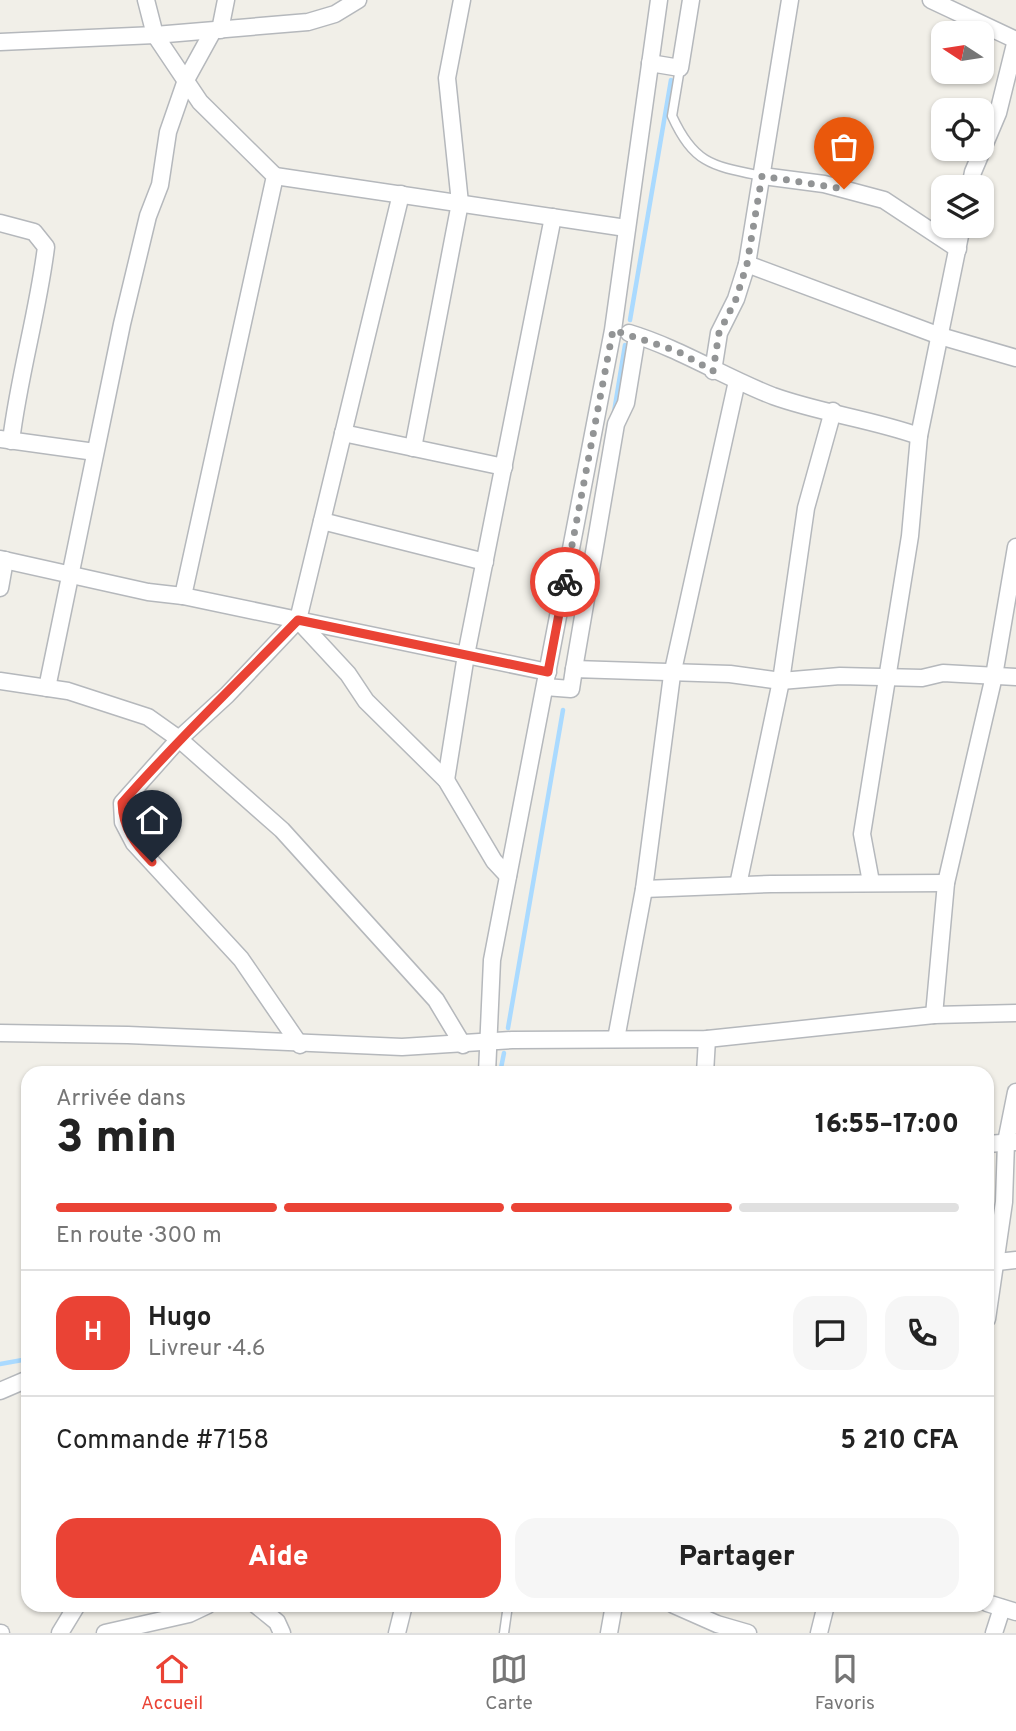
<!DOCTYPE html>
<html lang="fr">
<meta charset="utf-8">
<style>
:root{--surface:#fff;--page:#f6f6f6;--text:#222;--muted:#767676;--line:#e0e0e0;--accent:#ea4335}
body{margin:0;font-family:Overpass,sans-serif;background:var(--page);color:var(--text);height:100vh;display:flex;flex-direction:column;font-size:26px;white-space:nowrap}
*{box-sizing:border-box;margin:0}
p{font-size:23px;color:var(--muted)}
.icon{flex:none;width:38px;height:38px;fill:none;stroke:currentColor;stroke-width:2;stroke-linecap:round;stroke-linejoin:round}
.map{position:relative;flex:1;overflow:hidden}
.details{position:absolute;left:21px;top:1066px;width:973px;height:546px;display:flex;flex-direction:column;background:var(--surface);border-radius:21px;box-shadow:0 2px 5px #0004}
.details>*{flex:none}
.needle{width:46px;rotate:282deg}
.tools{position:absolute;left:931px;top:21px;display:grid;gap:14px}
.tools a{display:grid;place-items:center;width:63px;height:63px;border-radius:14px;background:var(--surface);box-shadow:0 2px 5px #0004;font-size:35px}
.pin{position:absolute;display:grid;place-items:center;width:60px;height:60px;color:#fff;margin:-72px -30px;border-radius:50% 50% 50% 0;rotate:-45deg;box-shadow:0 0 7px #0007}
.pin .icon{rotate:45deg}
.courier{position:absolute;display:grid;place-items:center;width:70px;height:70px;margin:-35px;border:5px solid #ea4335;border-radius:50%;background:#fff;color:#222;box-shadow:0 2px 9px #0007}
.overview em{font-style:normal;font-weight:800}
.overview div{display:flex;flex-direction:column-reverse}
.overview{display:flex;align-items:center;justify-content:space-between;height:119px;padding:0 35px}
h1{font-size:46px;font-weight:800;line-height:52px}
.bar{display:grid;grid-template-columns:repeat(4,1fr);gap:10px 7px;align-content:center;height:84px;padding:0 35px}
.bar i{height:9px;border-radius:5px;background:var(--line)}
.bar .active{background:var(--accent)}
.bar p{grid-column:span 4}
.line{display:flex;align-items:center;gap:18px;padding:0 35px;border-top:2px solid var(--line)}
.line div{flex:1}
.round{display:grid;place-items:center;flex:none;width:74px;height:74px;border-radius:21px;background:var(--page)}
.action{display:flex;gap:14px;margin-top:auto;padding:14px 35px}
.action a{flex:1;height:80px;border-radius:21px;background:var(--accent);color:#fff;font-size:28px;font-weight:800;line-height:80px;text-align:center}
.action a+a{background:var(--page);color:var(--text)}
.tab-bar{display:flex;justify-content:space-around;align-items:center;height:98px;border-top:2px solid var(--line);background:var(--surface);font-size:19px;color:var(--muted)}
.tab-bar a{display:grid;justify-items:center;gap:4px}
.tab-bar .active{color:var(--accent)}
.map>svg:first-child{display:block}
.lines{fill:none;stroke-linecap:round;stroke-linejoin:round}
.stream{stroke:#aadaff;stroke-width:4.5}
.service-casing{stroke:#b5b8bc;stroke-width:11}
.minor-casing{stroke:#b5b8bc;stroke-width:19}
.service{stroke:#fff;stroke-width:8}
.minor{stroke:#fff;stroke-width:16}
.done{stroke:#929495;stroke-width:7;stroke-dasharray:0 12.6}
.route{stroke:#ea4335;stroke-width:9}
</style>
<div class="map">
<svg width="1016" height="1633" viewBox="0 0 1016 1633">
<rect width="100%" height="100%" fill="#f1efe8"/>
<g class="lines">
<g class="stream">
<path d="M630 320 671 80"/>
<path d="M614 412 625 345"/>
<path d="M508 1028 563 710"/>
<path d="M500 1073 504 1053"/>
<path d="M0 1364 28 1359"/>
</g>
<defs>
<g id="service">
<path d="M680 68 672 116C694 164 712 166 762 176"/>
<path d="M504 1633 508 1605"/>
</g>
<g id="minor">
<path d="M146 0 155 35 200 102 275 176 183 596 298 620 348 674 366 701 446 780 494 861 508 876"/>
<path d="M931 0 1016 40"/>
<path d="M220 30 226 0"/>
<path d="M0 42 155 35 308 22 335 14 358 0"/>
<path d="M650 63 680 68 691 0"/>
<path d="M275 176 626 228"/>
<path d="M762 176 824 184 884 200 958 249"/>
<path d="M970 187 973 172 998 113 1016 40"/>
<path d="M0 223 34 232 46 247C38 312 19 375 11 441"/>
<path d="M747 264 940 336 1016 358"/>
<path d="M629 333C679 348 724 377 773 396 820 413 871 419 919 436"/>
<path d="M713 371 719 333 736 299 747 264 790 0"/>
<path d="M343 433 504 467"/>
<path d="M0 439 95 452"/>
<path d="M413 448 460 203 447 78 462 0"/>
<path d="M322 521 485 562"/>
<path d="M0 559 148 592 183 596"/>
<path d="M0 588 5 560"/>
<path d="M298 620 548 672"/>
<path d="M574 669 616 424 626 403 637 336"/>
<path d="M0 681 68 691 148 717 179 739 282 830 436 1000 463 1045"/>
<path d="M545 687 571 689 574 669 730 674 781 681 840 676 922 678 943 673 1016 677"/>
<path d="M47 688 122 324 148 216 160 185 168 132 186 80 213 31"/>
<path d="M446 780 466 655 553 217"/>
<path d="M871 882 862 834 910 536 919 436 962 226"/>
<path d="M738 885 781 681 806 508 833 411"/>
<path d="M644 889 771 884 946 883"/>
<path d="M934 1015 946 883 994 676 1016 547"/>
<path d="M0 1033 128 1035 402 1047 512 1040 707 1039 934 1015 1016 1013"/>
<path d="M616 1039 644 889 672 675 737 381"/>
<path d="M300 1045 241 959 134 843 123 822 122 803 179 739 227 695 298 620 401 194"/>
<path d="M487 1073 492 960 613 330 659 0"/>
<path d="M705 1073 707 1039"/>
<path d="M987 1144 1016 1142"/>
<path d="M997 1262 1016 1260"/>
<path d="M987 1319 1004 1202 1006 1142 1016 1092"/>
<path d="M0 1391 28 1379"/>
<path d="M987 1603 1016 1612"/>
<path d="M256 1605 277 1622 282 1633"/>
<path d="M674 1605 717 1624 748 1633"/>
<path d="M0 1633H1"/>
<path d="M60 1633 77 1605"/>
<path d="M105 1633 189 1614 208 1605"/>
<path d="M397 1633 404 1605"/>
<path d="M609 1633 614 1605"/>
<path d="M819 1633 826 1605"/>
<path d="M994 1633 1002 1608"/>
</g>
</defs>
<use href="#service" class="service-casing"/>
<use href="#minor" class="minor-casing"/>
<use href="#service" class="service"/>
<use href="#minor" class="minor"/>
</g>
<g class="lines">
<path class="done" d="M565 582 613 330 677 351 713 371 719 333 736 299 747 264 762 176 844 189"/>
<path class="route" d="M152 862C135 844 123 829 122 803 178 739 239 681 298 620L548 672 565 582"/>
</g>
</svg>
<div class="tools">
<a><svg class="needle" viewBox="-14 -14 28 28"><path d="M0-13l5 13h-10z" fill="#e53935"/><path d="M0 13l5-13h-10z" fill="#767676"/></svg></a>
<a><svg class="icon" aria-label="locate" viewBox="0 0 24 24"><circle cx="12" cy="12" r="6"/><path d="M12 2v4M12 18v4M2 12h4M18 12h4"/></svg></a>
<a><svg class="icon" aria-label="layers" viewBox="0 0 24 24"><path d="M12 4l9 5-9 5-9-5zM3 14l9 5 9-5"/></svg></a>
</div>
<div class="pin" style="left:844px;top:189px;background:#ea580c"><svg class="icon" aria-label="bag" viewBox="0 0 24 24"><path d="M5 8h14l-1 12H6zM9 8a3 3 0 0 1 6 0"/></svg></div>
<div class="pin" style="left:152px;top:862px;background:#1f2937"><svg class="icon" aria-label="home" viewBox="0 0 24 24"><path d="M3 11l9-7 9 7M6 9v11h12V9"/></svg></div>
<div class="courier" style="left:565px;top:582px"><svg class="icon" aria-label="bike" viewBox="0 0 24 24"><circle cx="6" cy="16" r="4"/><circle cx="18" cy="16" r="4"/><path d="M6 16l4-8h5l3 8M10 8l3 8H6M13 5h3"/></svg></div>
<section class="details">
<div class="overview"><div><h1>3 min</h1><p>Arrivée dans</p></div><em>16:55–17:00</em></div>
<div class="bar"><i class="active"></i><i class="active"></i><i class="active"></i><i></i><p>En route · 300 m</p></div>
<div class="line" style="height:126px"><b class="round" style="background:var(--accent);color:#fff">H</b><div><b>Hugo</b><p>Livreur · 4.6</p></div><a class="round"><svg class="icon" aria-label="chat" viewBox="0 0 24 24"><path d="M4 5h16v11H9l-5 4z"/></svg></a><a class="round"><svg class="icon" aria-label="phone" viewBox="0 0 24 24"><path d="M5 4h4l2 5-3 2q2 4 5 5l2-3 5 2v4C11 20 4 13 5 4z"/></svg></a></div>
<div class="line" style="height:91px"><div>Commande #7158</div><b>5 210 CFA</b></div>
<div class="action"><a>Aide</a><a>Partager</a></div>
</section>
</div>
<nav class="tab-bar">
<a class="active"><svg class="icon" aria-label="home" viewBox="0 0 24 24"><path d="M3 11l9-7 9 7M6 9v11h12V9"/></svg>Accueil</a>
<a><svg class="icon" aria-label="map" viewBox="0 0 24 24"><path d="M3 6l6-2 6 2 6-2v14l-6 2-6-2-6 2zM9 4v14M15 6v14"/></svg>Carte</a>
<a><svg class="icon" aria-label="saved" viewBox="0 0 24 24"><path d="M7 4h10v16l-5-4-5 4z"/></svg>Favoris</a>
</nav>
